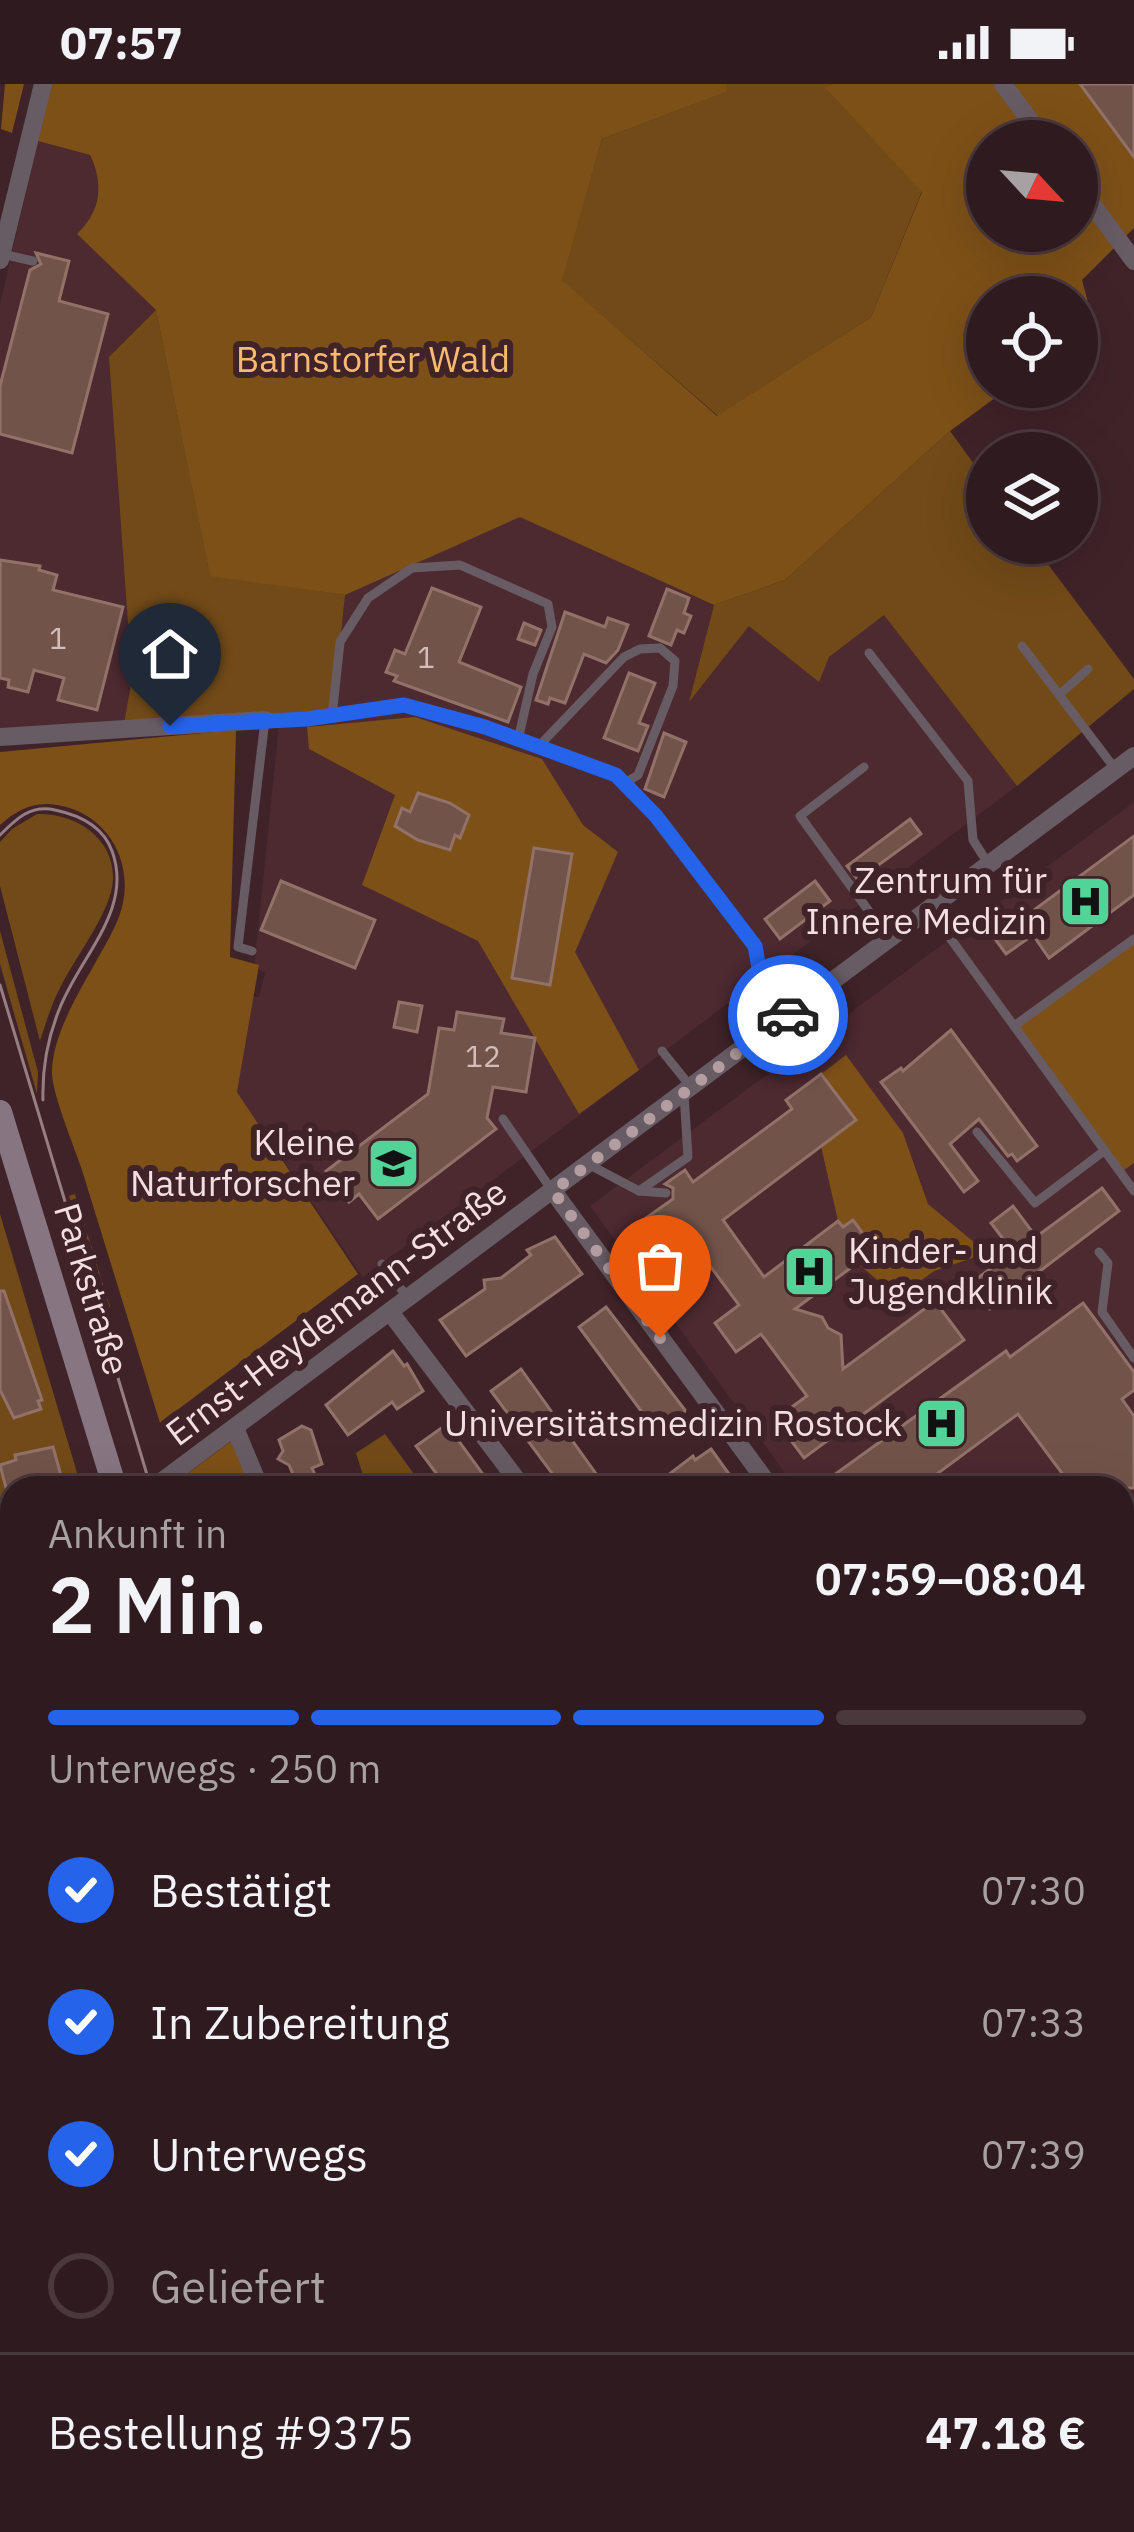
<!DOCTYPE html>
<html lang="de">
<meta charset="utf-8">
<style>
:root{--surface:#2f1a1f;--page:#372328;--text:#f1f3f6;--muted:#a7a1a4;--line:#4a383d;--accent:#2563eb}
body{margin:0;font-family:"IBM Plex Sans",sans-serif;background:var(--page);color:var(--text);height:100vh;display:flex;flex-direction:column;font-size:45px;white-space:nowrap}
*{box-sizing:border-box;margin:0}
p{font-size:39px;color:var(--muted)}
.icon{flex:none;width:66px;height:66px;fill:none;stroke:currentColor;stroke-width:2;stroke-linecap:round;stroke-linejoin:round}
.map{position:relative;flex:1;overflow:hidden}
.side{position:absolute;left:0px;top:1392px;width:1134px;height:1056px;display:flex;flex-direction:column;background:var(--surface);border-radius:36px 36px 0 0;box-shadow:0 12px 48px #0002,0 0 0 3px var(--line)}
.side>*{flex:none}
.needle{width:78px;rotate:116deg}
.buttons{position:absolute;left:966px;top:36px;display:grid;gap:24px}
.buttons a{display:grid;place-items:center;width:132px;height:132px;border-radius:50%;background:var(--surface);box-shadow:0 12px 48px #0002,0 0 0 3px var(--line);font-size:60px}
.pin{position:absolute;display:grid;place-items:center;width:102px;height:102px;color:#fff;margin:-123px -51px;border-radius:50% 50% 50% 0;rotate:-45deg;box-shadow:0 0 12px #0007}
.pin .icon{rotate:45deg}
.courier{position:absolute;display:grid;place-items:center;width:120px;height:120px;margin:-60px;border:9px solid #2563eb;border-radius:50%;background:#fff;color:#222;box-shadow:0 3px 15px #0007}
.head em{font-style:normal;font-weight:600}
.head div{display:flex;flex-direction:column-reverse}
.head{display:flex;align-items:center;justify-content:space-between;height:204px;padding:0 48px}
h1{font-size:78px;font-weight:600;line-height:90px}
.bar{display:grid;grid-template-columns:repeat(4,1fr);gap:18px 12px;align-content:center;height:144px;padding:0 48px}
.bar i{height:15px;border-radius:9px;background:var(--line)}
.bar .current{background:var(--accent)}
.bar p{grid-column:span 4}
.line{display:flex;align-items:center;gap:30px;padding:0 48px;border-top:3px solid var(--line)}
.line div{flex:1}
ol{padding:0 48px;list-style:none}
li{display:flex;align-items:center;gap:36px;height:132px}
li p{margin-inline-start:auto}
li .icon{padding:12px;border-radius:50%;background:var(--accent);color:#fff;stroke-width:4}
li:last-child{color:var(--muted)}
li i{width:66px;height:66px;border:6px solid var(--line);border-radius:50%}
.status{display:flex;justify-content:space-between;align-items:center;height:84px;padding:0 60px;background:var(--surface);direction:ltr}
.status svg{height:33px;fill:currentColor}
.map>svg:first-child{display:block}
.built{fill:#4d2930}
.green{fill:#724a18}
.forest{fill:#7d5017;fill-rule:evenodd}
.building{fill:#72534a;stroke:#927268;stroke-width:3}
.lines{fill:none;stroke-linecap:round;stroke-linejoin:round}
.service{stroke:#675b64;stroke-width:9}
.minor{stroke:#675b64;stroke-width:18}
.tertiary{stroke:#675b64;stroke-width:21}
.secondary{stroke:#887582;stroke-width:24}
.tram{stroke:#967e82;stroke-width:3}
.rail{stroke:#967e82;stroke-width:6;stroke-dasharray:6 12;stroke-linecap:butt}
.done{stroke:#b49da1;stroke-width:12;stroke-dasharray:0 21.6}
.route{stroke:#2563eb;stroke-width:15}
.labels{text-anchor:middle;stroke-width:12;stroke-linejoin:round;paint-order:stroke}
.number-label{font-size:30px;fill:#d3bcbc}
.park-label{font-size:36px;fill:#fab971;stroke:#3f2329}
.poi-label{font-size:36px;fill:#f3dfe2;stroke:#3f2329;text-anchor:end}
.street-label{font-size:36px;fill:#f3dfe2;stroke:#3f2329}
</style>
<div class="status"><b>07:57</b><svg viewBox="0 0 49 12"><path d="M0 12V9h3v3zM5 12V6h3v6zM10 12V3h3v9zM15 12V0h3v12zM26 1h20v11H26zM47 4h2v5h-2z"/></svg></div>
<div class="map">
<svg width="1134" height="2448" viewBox="0 0 1134 2448">
<rect width="100%" height="100%" fill="#3f2329"/>
<g class="built">
<path d="M38 57 90 71 101 93 93 135 78 150 156 226 345 511 520 432 714 521 690 614 750 541 829 573 884 530 1017 702 363 1194 237 1008 251 913H259L265 888 254 884 280 631 0 648V220Z"/>
<path d="M1134 718V1863L1122 1846V1404H796L590 1122Z"/>
<path d="M1134 2233V2448H666L658 2436H1122V2235Z"/>
</g>
<g class="green">
<path d="M726 0H832L826 5 922 107 871 233 718 332 561 196 602 55 725 8Z"/>
<path d="M156 226 210 491 345 511 332 633 123 645 132 595 109 273Z"/>
<path d="M950 347 987 398V459H1032L1134 595V605L1017 702 884 531 829 573 819 598 749 542 689 618 714 521 785 496Z"/>
<path d="M37 730C75 729 114 753 113 795 112 828 74 874 60 904 51 921 46 939 40 957L0 802V758L12 745Z"/>
<path d="M0 847 38 988 37 1010 0 880Z"/>
<path d="M75 1110 110 1223 103 1225 69 1112Z"/>
<path d="M0 1130 81 1402 12 1404V1426L0 1430Z"/>
<path d="M385 1350 424 1404H367L356 1369Z"/>
<path d="M12 1485V2225L3 2229 0 2228V1489Z"/>
<path d="M2 2286 12 2307V2382L0 2388Z"/>
<path d="M1134 2416V2448H1090L1107 2436H1122V2425Z"/>
<path d="M278 2436H316L320 2448H245Z"/>
<path d="M497 2436H621L602 2444V2448L530 2441 501 2448Z"/>
</g>
<g class="forest">
<path d="M5 0H24L12 49 1 45Z"/>
<path d="M51 0H726V8L602 55 562 196 717 332 871 233 922 108 825 4 832 0H1091L1085 6 1134 73V144L1082 196 1094 241 1077 253V213H987V303H1010L950 347 785 496 714 521 520 433 345 511 210 492 156 226 77 150C101 127 104 100 90 71L38 57ZM987 57H1077V147H987Z"/>
<path d="M415 633 542 675 583 741 618 768 575 868 639 986 579 1030 478 857 362 801 395 711 309 665 307 643Z"/>
<path d="M236 646 230 873 259 881 237 1008 358 1190 160 1339C134 1255 108 1170 82 1086 74 1062 53 1012 52 990 51 942 97 882 116 840 140 789 113 730 57 721 34 717 17 726 0 741V668Z"/>
<path d="M1134 855V1079L1120 1089 1014 942Z"/>
<path d="M846 971 903 1049 928 1120 987 1169 934 1187 898 1213 857 1179 875 1165 853 1136 843 1143 838 1137 821 1062 856 1036 821 990Z"/>
<path d="M234 1355 254 1404H176L175 1399Z"/>
</g>
<g class="building">
<path d="M1080 0H1134V73Z"/>
<path d="M36 169 69 177 59 217 108 230 72 369 0 350V302L30 186 41 180Z"/>
<path d="M0 476 40 482 39 486 57 491 53 506 123 523 97 626 58 616 64 594 34 586 28 608 8 603 9 596 0 594Z"/>
<path d="M432 504 481 523 459 578 521 603 508 638 394 597 397 592 386 588 395 566 405 570Z"/>
<path d="M667 505 689 514 684 529 691 532 684 549 677 546 671 561 649 552Z"/>
<path d="M565 528 605 543 608 534 628 541 618 566 606 579 584 570 565 619 550 614 548 620 536 616Z"/>
<path d="M524 539 541 546 535 561 518 555Z"/>
<path d="M629 589 655 599 639 639 648 642 638 667 604 654Z"/>
<path d="M664 649 686 658 664 713 645 705Z"/>
<path d="M418 709 450 719 469 731 460 754 455 751 450 766 418 756 395 742 402 724 410 728Z"/>
<path d="M910 735 921 750 858 796 847 782Z"/>
<path d="M1134 752V811L1049 874 1033 851 1006 870 995 855Z"/>
<path d="M534 764 572 770 550 901 512 894Z"/>
<path d="M281 797 375 836 355 884 261 846Z"/>
<path d="M815 797 830 817 780 855 765 835Z"/>
<path d="M399 918 422 922 417 948 394 943Z"/>
<path d="M457 928 504 935 501 949 535 954 526 1008 493 1003 487 1034 496 1045 378 1135 359 1110 349 1118 326 1087 428 1010 439 944 454 946Z"/>
<path d="M951 946 1037 1062 1017 1077 1012 1070 1008 1072 979 1035 950 1060 978 1097 964 1108 881 998 901 984 903 987Z"/>
<path d="M821 990 856 1036 723 1136 764 1193 838 1137 843 1143 853 1136 875 1166 795 1225 822 1233 828 1244 841 1251 843 1285 935 1217 964 1256 804 1374 775 1335 807 1312 761 1250 736 1268 715 1239 739 1221 693 1159 662 1182 633 1143 673 1115V1104L665 1100 685 1086 693 1098 792 1025 786 1016Z"/>
<path d="M1102 1104 1119 1127 990 1225 971 1199 1013 1168 991 1139 1013 1122 1036 1153Z"/>
<path d="M555 1153 582 1190 466 1272 440 1236 485 1205 484 1196 501 1194 531 1171 527 1166Z"/>
<path d="M0 1207H4L42 1316 38 1317 41 1325 14 1334 0 1306Z"/>
<path d="M1083 1219 1134 1288V1306L1122 1315 1134 1332V1404H1073L1018 1330 930 1395 937 1404H816L1006 1267 1010 1273Z"/>
<path d="M606 1223 685 1326 683 1332 658 1350 579 1243Z"/>
<path d="M393 1267 404 1282 407 1280 423 1307 397 1325 392 1318 348 1351 326 1321Z"/>
<path d="M521 1285 599 1394 585 1404H563L491 1307Z"/>
<path d="M447 1340 463 1363 493 1404H447L416 1362Z"/>
<path d="M302 1342 311 1346 322 1380 312 1384 317 1395 298 1402 289 1381 278 1375 283 1367 279 1356Z"/>
<path d="M53 1363 62 1395 34 1404H6L0 1381 16 1376 15 1371Z"/>
<path d="M711 1365 734 1397 724 1404H651L693 1372 695 1376Z"/>
</g>
<g class="lines">
<g class="service">
<path d="M2 170 33 177"/>
<path d="M1022 562 1116 686"/>
<path d="M869 569 968 697 973 756 989 781"/>
<path d="M1060 610 1088 585"/>
<path d="M332 633 340 558 368 514 412 484 460 481 548 520 552 543 533 590 518 656"/>
<path d="M538 663 624 573 640 565 660 564 675 577 673 602 638 691 625 699"/>
<path d="M864 683 800 732 889 855"/>
<path d="M929 825 1134 1107"/>
<path d="M252 867 238 863 265 636 332 633 404 621 485 643 616 691 656 732 755 862 761 895 790 929"/>
<path d="M1014 942 1134 855"/>
<path d="M662 967 691 1003"/>
<path d="M503 1035 551 1105"/>
<path d="M977 1048 1035 1119 1104 1067"/>
<path d="M588 1080 639 1107 688 1073 684 1010"/>
<path d="M639 1107 666 1109"/>
<path d="M1099 1168 1108 1179 1102 1228 1134 1274"/>
<path d="M382 1180 408 1214"/>
<path d="M1122 1528 1134 1543"/>
<path d="M1122 1578 1134 1594"/>
<path d="M1122 1728 1134 1719"/>
<path d="M0 2304 12 2326"/>
<path d="M455 2436 458 2448"/>
<path d="M463 2436 467 2448"/>
</g>
<g class="minor">
<path d="M1003 0 1045 57"/>
<path d="M1077 100 1134 177"/>
<path d="M0 176 43 0"/>
<path d="M0 653 265 636"/>
<path d="M553 1107 771 1404"/>
<path d="M390 1228 523 1404"/>
<path d="M235 1344 260 1404"/>
<path d="M153 1404 1134 672"/>
<path d="M0 1459 12 1455"/>
<path d="M1122 1878 1134 1894"/>
<path d="M0 2259 12 2253"/>
</g>
<path class="tertiary" d="M1122 1991 1134 1989"/>
<g class="secondary">
<path d="M0 1028 115 1404"/>
<path d="M426 2436 429 2448"/>
</g>
<g class="tram">
<path d="M0 751C16 735 31 720 55 726 79 731 103 742 112 767 134 826 79 873 59 926 47 956 42 984 43 1016"/>
<path d="M0 901 151 1404"/>
<path d="M463 2436 467 2448"/>
</g>
<g class="rail">
<path d="M1122 2184 1134 2183"/>
<path d="M1122 2225 1134 2224"/>
<path d="M126 2448 152 2436"/>
<path d="M222 2448 257 2436"/>
</g>
</g>
<g class="lines">
<path class="done" d="M660 1254 553 1107 788 931"/>
<path class="route" d="M170 642 307 635 404 621 485 643 616 691 656 732 755 862 761 895 790 929 788 931"/>
</g>
<defs>
<symbol id="hospital-square" viewBox="-11 -11 22 22"><rect x="-9" y="-9" width="18" height="18" rx="4" fill="#52d397" stroke="#3f2329"/><path d="M-5-5h3v3.5h4V-5h3V5h-3V1.5h-4V5h-3Z" fill="#111"/></symbol>
<symbol id="school-square" viewBox="-11 -11 22 22"><rect x="-9" y="-9" width="18" height="18" rx="4" fill="#52d397" stroke="#3f2329"/><path d="M0-5L7-2L0 1L-7-2ZM-4 1L0 2.5L4 1V4Q0 6-4 4Z" fill="#111"/></symbol>
</defs>
<g fill-rule="evenodd">
<use href="#hospital-square" x="1056" y="788" width="59" height="59"/>
<use href="#school-square" x="364" y="1050" width="59" height="59"/>
<use href="#hospital-square" x="780" y="1158" width="59" height="59"/>
<use href="#hospital-square" x="912" y="1310" width="59" height="59"/>
</g>
<g class="labels">
<g class="number-label">
<text x="58" y="565">1</text>
<text x="426" y="584">1</text>
<text x="483" y="983">12</text>
</g>
<g class="park-label">
<text x="373" y="288">Barnstorfer Wald</text>
</g>
<g class="poi-label">
<text x="1047" y="809">Zentrum für<tspan x="1047" dy="41">Innere Medizin</tspan></text>
<text x="355" y="1071">Kleine<tspan x="355" dy="41">Naturforscher</tspan></text>
<text x="848" y="1179" text-anchor="start">Kinder- und<tspan x="848" dy="41">Jugendklinik</tspan></text>
<text x="902" y="1352">Universitätsmedizin Rostock</text>
</g>
<g class="street-label">
<text transform="translate(92 1205) rotate(73)" y="13">Parkstraße</text>
<text transform="translate(336 1228) rotate(-37)" y="13">Ernst-Heydemann-Straße</text>
</g>
</g>
</svg>
<div class="buttons">
<a><svg class="needle" viewBox="-14 -14 28 28"><path d="M0-13l5 13h-10z" fill="#e53935"/><path d="M0 13l5-13h-10z" fill="#a7a1a4"/></svg></a>
<a><svg class="icon" aria-label="locate" viewBox="0 0 24 24"><circle cx="12" cy="12" r="6"/><path d="M12 2v4M12 18v4M2 12h4M18 12h4"/></svg></a>
<a><svg class="icon" aria-label="layers" viewBox="0 0 24 24"><path d="M12 4l9 5-9 5-9-5zM3 14l9 5 9-5"/></svg></a>
</div>
<div class="pin" style="left:660px;top:1254px;background:#ea580c"><svg class="icon" aria-label="bag" viewBox="0 0 24 24"><path d="M5 8h14l-1 12H6zM9 8a3 3 0 0 1 6 0"/></svg></div>
<div class="pin" style="left:170px;top:642px;background:#1f2937"><svg class="icon" aria-label="home" viewBox="0 0 24 24"><path d="M3 11l9-7 9 7M6 9v11h12V9"/></svg></div>
<div class="courier" style="left:788px;top:931px"><svg class="icon" aria-label="car" viewBox="0 0 24 24"><path d="M5 17H2v-5l4-1 3-4h7l3 4 3 1v5h-3M9 17h6M6 11h13"/><circle cx="7" cy="17" r="2"/><circle cx="17" cy="17" r="2"/></svg></div>
<section class="side">
<div class="head"><div><h1>2 Min.</h1><p>Ankunft in</p></div><em>07:59–08:04</em></div>
<div class="bar"><i class="current"></i><i class="current"></i><i class="current"></i><i></i><p>Unterwegs · 250 m</p></div>
<ol>
<li><svg class="icon" aria-label="check" viewBox="0 0 24 24"><path d="M5 12l5 5 9-10"/></svg>Bestätigt<p>07:30</p></li>
<li><svg class="icon" aria-label="check" viewBox="0 0 24 24"><path d="M5 12l5 5 9-10"/></svg>In Zubereitung<p>07:33</p></li>
<li><svg class="icon" aria-label="check" viewBox="0 0 24 24"><path d="M5 12l5 5 9-10"/></svg>Unterwegs<p>07:39</p></li>
<li><i></i>Geliefert</li>
</ol>
<div class="line" style="height:156px"><div>Bestellung #9375</div><b>47.18 €</b></div>
</section>
</div>
